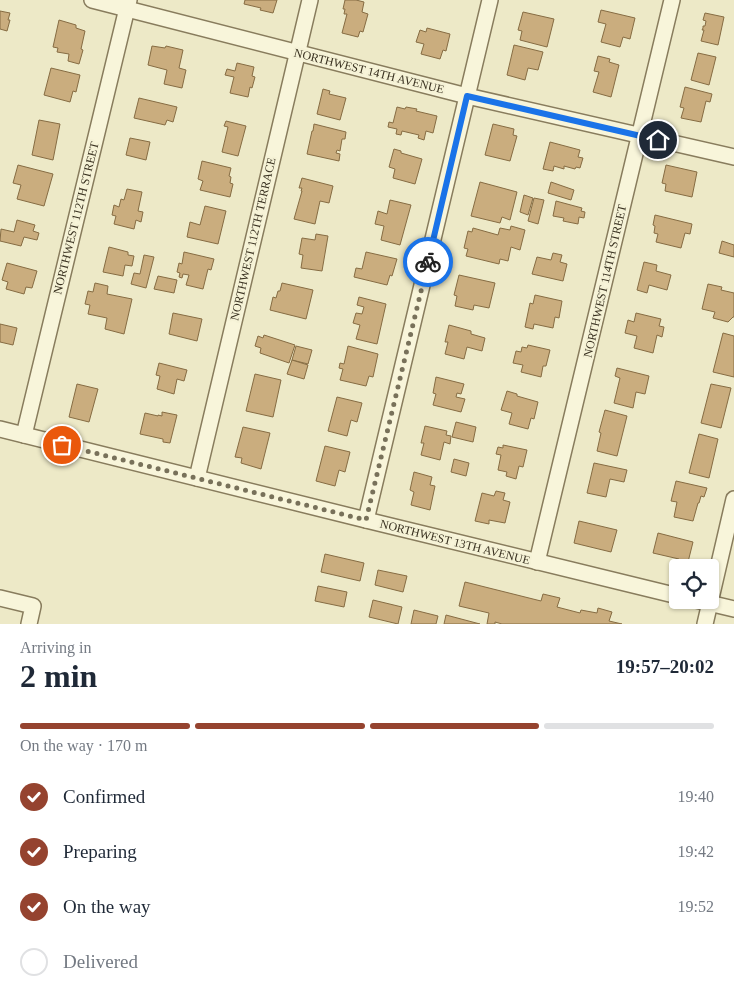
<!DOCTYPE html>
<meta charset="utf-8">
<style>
:root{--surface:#fff;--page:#f2f2f3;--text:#1f2937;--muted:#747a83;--line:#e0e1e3;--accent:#95432f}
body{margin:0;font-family:"Times New Roman",serif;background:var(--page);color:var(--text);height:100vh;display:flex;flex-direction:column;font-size:19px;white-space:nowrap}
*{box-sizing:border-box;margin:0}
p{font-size:16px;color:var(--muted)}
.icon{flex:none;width:28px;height:28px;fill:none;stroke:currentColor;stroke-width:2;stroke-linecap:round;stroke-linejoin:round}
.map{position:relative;height:624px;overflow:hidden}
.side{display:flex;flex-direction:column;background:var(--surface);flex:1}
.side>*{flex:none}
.controls{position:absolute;left:669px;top:559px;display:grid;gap:10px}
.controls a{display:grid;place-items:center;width:50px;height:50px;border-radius:5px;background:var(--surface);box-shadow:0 1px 4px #0004;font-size:25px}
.pin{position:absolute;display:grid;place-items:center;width:42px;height:42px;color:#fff;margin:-21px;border:2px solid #fff;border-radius:50%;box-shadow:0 1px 5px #0007}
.courier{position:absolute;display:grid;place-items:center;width:50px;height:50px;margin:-25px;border:4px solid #1a73e8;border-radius:50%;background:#fff;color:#222;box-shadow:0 1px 6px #0007}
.head em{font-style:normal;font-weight:800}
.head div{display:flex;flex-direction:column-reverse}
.head{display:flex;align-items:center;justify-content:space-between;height:85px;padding:0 20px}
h1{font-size:32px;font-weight:800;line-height:38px}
.bar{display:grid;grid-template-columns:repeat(4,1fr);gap:8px 5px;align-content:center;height:60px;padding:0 20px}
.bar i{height:6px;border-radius:4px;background:var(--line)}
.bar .active{background:var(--accent)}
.bar p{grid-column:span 4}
ol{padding:0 20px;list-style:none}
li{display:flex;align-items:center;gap:15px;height:55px}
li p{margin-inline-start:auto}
li .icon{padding:5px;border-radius:50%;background:var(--accent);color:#fff;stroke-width:4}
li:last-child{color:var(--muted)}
li i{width:28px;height:28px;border:2px solid var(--line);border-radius:50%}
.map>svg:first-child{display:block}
.building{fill:#caad7e;stroke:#866c43}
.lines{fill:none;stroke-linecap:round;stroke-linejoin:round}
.minor-casing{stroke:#887c5d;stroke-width:18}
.minor{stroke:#f8f5da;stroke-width:15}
.done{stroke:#78715a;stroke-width:5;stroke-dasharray:0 9}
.route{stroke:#1a73e8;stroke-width:6}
.labels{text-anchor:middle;stroke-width:4.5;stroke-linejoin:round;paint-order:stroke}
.street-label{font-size:12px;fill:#393120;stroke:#f5f2d6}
</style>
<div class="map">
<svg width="734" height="624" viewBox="0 0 734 624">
<rect width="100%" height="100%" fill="#ede9c7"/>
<g class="building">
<path d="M245 0H277L273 13 260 10 261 8 244 4Z"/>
<path d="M345 0H356L364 2 362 12 368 14 363 32 360 31 358 37 342 33 347 14H344L345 9H343Z"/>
<path d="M601 10 635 18 630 39 623 37 620 47 601 42 606 24 598 22Z"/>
<path d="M0 11 10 13 8 20H10L7 31 0 29Z"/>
<path d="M523 12 554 19 547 47 520 40 522 31 518 30Z"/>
<path d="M705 13 724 17 718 45 701 41 704 30H702L703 28V26H705L706 21 703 20Z"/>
<path d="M59 20 76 25V28L85 31 81 49 83 50 79 64 68 61 69 54 57 52 58 48 53 47Z"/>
<path d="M427 28 450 34 446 51 443 50 440 59 421 54 424 44 416 42 420 30 426 32Z"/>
<path d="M514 45 543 52 538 70 528 68 525 80 507 75Z"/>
<path d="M152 46 165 48 166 46 183 50 179 68 186 70 182 88 164 84 167 70 148 65Z"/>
<path d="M698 53 716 57 709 85 691 80Z"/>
<path d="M598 56 610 59 609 62 619 65 611 97 593 92 599 72 594 71Z"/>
<path d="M237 63 254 67 252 76 255 77 252 88 250 87 248 97 230 93 234 77 225 75 227 69 235 71Z"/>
<path d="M51 68 80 75 76 92 73 91 70 102 44 95Z"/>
<path d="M685 87 712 94 710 102 706 101 701 122 681 118 684 108 680 107Z"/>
<path d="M323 89 330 91 329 94 346 98 340 120 317 114Z"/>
<path d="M139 98 177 107 173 122 167 120 165 125 134 118Z"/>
<path d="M397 107 405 109 406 107 417 109 416 111 437 116 433 133 426 131 424 140 418 138 419 135 402 131 401 135 396 134 397 129 388 127 389 122 393 123Z"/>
<path d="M39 120 60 124 53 160 32 155Z"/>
<path d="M226 121 246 126 238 156 222 152 228 127 224 126Z"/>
<path d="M314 124 346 132 345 139H342L340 151 337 150 336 153 340 154 339 161 307 154 312 131H313Z"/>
<path d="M493 124 514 129 513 135 517 136 510 161 485 155Z"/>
<path d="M130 138 150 142 146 160 126 155Z"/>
<path d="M550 142 580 150 578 157 583 158 580 168 576 167 575 169 564 166V169L554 166 553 171 543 169Z"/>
<path d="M394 149 401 151V153L422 159 415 184 393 178 395 169 389 167Z"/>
<path d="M202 161 231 168 229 176 231 177 230 183 233 184 230 197 200 190 203 181 198 179Z"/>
<path d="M18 165 53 174 44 206 17 199 21 185 13 183Z"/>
<path d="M666 165 697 172 692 197 665 191 666 184 662 183Z"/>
<path d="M302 178 333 186 329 203 320 201 315 224 294 219 302 191H301L302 188H299Z"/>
<path d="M480 182 517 192 510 220 502 217 500 223 471 216Z"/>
<path d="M551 182 574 190 571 200 548 193Z"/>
<path d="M127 189 142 192 138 211 143 212 141 222 136 220 134 229 114 224 116 216 112 215 114 205 119 207 121 199 124 200Z"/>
<path d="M524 195 533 198 528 215 520 212Z"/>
<path d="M534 198 544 200 538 224 528 221Z"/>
<path d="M390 200 411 205 400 245 381 240 384 226 375 224 378 211 387 214Z"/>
<path d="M556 201 582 208 581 211 585 212 584 218 579 217 578 224 563 221 564 218 553 216Z"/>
<path d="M205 206 226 211 218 244 187 237 190 222 200 225Z"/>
<path d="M655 215 692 224 690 234 685 233 681 248 656 242 658 234 654 233 655 226 653 225Z"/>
<path d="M17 220 35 225 33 231 39 233 37 240 24 237 21 246 0 241 1 229 14 232Z"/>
<path d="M511 226 525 230 520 250 511 247 508 261 500 259 499 264 466 256 468 249 464 248 468 231 472 232 473 228 498 235 500 228 510 230Z"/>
<path d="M316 234 328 236 322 271 301 268 303 255 299 254 302 238 315 240Z"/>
<path d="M722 241 734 245V257L719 253Z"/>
<path d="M109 247 128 252V255L134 256 132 266 125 265 123 276 103 272Z"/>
<path d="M184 252 214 259 211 270 208 269 203 289 186 285 189 275 183 274 182 278 179 277 180 273 177 272 179 263 182 264Z"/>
<path d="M366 252 397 259 392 276 390 275 387 285 354 277 356 268 362 269Z"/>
<path d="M553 253 562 255 560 262 567 264 563 281 532 274 537 257 551 260Z"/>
<path d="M144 255 154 257 146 288 131 284 134 273 140 274Z"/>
<path d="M644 262 657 265 656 271 671 275 667 290 649 285 647 293 637 290Z"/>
<path d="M7 263 37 271 32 288 26 287 24 294 6 289 8 282 2 280Z"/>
<path d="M459 275 495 283 489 308 474 305 473 310 455 306 457 296 454 295Z"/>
<path d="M158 276 177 280 174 293 154 289Z"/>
<path d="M95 283 108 286 107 294 132 299 124 334 105 329 107 318 88 314 90 305 85 304 88 291 93 292Z"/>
<path d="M282 283 313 290 306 319 270 310 273 297 276 298 278 291H280Z"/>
<path d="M708 284 722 287 721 290 734 293V317H733L728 322 713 318 715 312 702 309Z"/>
<path d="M535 295 562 301 559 318 555 317 553 328 534 324 533 329 525 327 530 303 533 304Z"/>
<path d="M359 297 386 304 377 344 356 339 360 325 353 323 356 313 362 314 364 307 357 305Z"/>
<path d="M173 313 202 319 197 341 169 334Z"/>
<path d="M636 313 661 319 659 326 664 327 662 337 657 335 653 353 634 348 637 336 625 333 628 320 634 322Z"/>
<path d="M0 324 17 328 13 345 0 342Z"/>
<path d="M449 325 471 331V334L485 338 482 351 467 347 464 359 445 354 448 342H445Z"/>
<path d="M723 333 734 336V377L713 372Z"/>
<path d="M264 335 295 345 289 363 260 353 261 348 255 346 258 336 263 338Z"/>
<path d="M528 345 550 350 546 366H543L541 377 521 372 523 365 513 363 516 351 521 352 522 347 527 348Z"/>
<path d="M296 346 312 350 308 364 292 360Z"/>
<path d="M348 346 378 354 373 377 369 376 366 386 340 380 343 369 339 368 340 363 344 364Z"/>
<path d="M292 360 308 365 304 379 287 374Z"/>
<path d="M159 363 187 370 184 381 177 379 174 394 157 389 160 376 156 375Z"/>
<path d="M617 368 649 376 645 394 636 392 633 408 614 403 620 378 615 376Z"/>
<path d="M255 374 281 380 273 417 246 411Z"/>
<path d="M436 377 464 384 461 394 457 393 456 397 465 399 461 412 433 405 436 394 433 393Z"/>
<path d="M77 384 98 389 89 422 69 417Z"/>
<path d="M711 384 731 388 721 428 701 423Z"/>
<path d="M507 391 517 394V396L538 402 534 419 531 418 528 429 509 424 512 413 501 410Z"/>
<path d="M337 397 362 403 357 422 351 420 347 436 328 431Z"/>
<path d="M605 410 627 416 617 456 597 451 601 433 599 432Z"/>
<path d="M162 412 177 415 170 443 163 442V439L140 434 145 413 158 416V415L162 416Z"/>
<path d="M456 422 476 427 473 442 452 437Z"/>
<path d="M425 426 447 431 446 435 451 436 450 444 444 442 440 460 421 455 424 443H421Z"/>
<path d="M243 427 270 433 261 469 241 463 242 458 235 457Z"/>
<path d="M699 434 718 439 709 478 689 473Z"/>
<path d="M503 445 527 450 523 467 519 466 516 479 506 476 507 472 498 470 501 455 496 454 498 447 503 448Z"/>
<path d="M325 446 350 452 345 472 339 470 335 486 316 481Z"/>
<path d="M454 459 469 463 466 476 451 472Z"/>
<path d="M594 463 627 470 624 482 610 479 606 497 587 493Z"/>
<path d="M414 472 432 477 430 485 435 486 430 510 411 505 414 492 410 490Z"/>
<path d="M676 481 707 488 704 497 701 496 699 503H698L693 521 674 517 677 502 671 501Z"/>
<path d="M496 491 505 493 503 500 510 502 505 523 489 520V524L475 521 482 493 494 496Z"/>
<path d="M579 521 617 530 611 552 574 543Z"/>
<path d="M658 533 693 542 687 566 678 564 679 559 653 553Z"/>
<path d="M325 554 364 563 360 581 321 572Z"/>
<path d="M378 570 407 576 403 592 375 585Z"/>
<path d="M465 582 541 601 543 594 560 598 557 607 580 613 581 610 597 613 598 608 612 612 609 621 622 624H502L495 622V624H487L489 613 459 606Z"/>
<path d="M318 586 347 592 344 607 315 601Z"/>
<path d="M373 600 402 607 398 624 369 617Z"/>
<path d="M414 610 438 616 436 624H411Z"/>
<path d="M446 615 480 624H444Z"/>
</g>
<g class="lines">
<defs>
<g id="minor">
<path d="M92 0 467 96 734 157"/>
<path d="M0 429 366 520 678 596"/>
<path d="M24 435 129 0"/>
<path d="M197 478 310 0"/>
<path d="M366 520 490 0"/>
<path d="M537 562 672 0"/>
<path d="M0 598 33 606 29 624"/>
<path d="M696 600 734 609"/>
<path d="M705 624 734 499"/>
</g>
</defs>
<use href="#minor" class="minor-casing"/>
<use href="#minor" class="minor"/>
</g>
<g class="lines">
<path class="done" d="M62 445 366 520 428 262"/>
<path class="route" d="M428 262 467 96 658 140"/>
</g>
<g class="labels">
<g class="street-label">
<text transform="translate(369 71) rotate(14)" y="4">NORTHWEST 14TH AVENUE</text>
<text transform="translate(76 218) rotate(-76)" y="4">NORTHWEST 112TH STREET</text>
<text transform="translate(253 239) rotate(-77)" y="4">NORTHWEST 112TH TERRACE</text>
<text transform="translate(605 281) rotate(-77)" y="4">NORTHWEST 114TH STREET</text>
<text transform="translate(455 542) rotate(14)" y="4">NORTHWEST 13TH AVENUE</text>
</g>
</g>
</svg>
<div class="controls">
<a><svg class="icon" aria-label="locate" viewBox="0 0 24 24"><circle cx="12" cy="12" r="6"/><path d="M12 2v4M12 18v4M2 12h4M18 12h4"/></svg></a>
</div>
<div class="pin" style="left:62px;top:445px;background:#ea580c"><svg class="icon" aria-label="bag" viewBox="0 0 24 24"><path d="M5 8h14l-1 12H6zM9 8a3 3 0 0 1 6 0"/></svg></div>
<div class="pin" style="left:658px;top:140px;background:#1f2937"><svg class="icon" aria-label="home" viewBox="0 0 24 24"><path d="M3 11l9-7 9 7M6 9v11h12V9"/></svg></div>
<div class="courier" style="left:428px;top:262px"><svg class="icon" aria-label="bike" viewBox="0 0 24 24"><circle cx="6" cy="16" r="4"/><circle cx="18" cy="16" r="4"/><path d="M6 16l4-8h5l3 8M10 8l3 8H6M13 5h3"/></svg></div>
</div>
<section class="side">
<div class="head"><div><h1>2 min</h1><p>Arriving in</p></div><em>19:57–20:02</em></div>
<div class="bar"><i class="active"></i><i class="active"></i><i class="active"></i><i></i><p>On the way · 170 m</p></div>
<ol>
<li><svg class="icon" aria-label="check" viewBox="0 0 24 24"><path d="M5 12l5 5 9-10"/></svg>Confirmed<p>19:40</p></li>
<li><svg class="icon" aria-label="check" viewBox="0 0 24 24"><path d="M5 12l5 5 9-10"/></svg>Preparing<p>19:42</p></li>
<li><svg class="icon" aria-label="check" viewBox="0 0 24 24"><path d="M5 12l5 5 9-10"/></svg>On the way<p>19:52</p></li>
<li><i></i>Delivered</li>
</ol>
</section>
